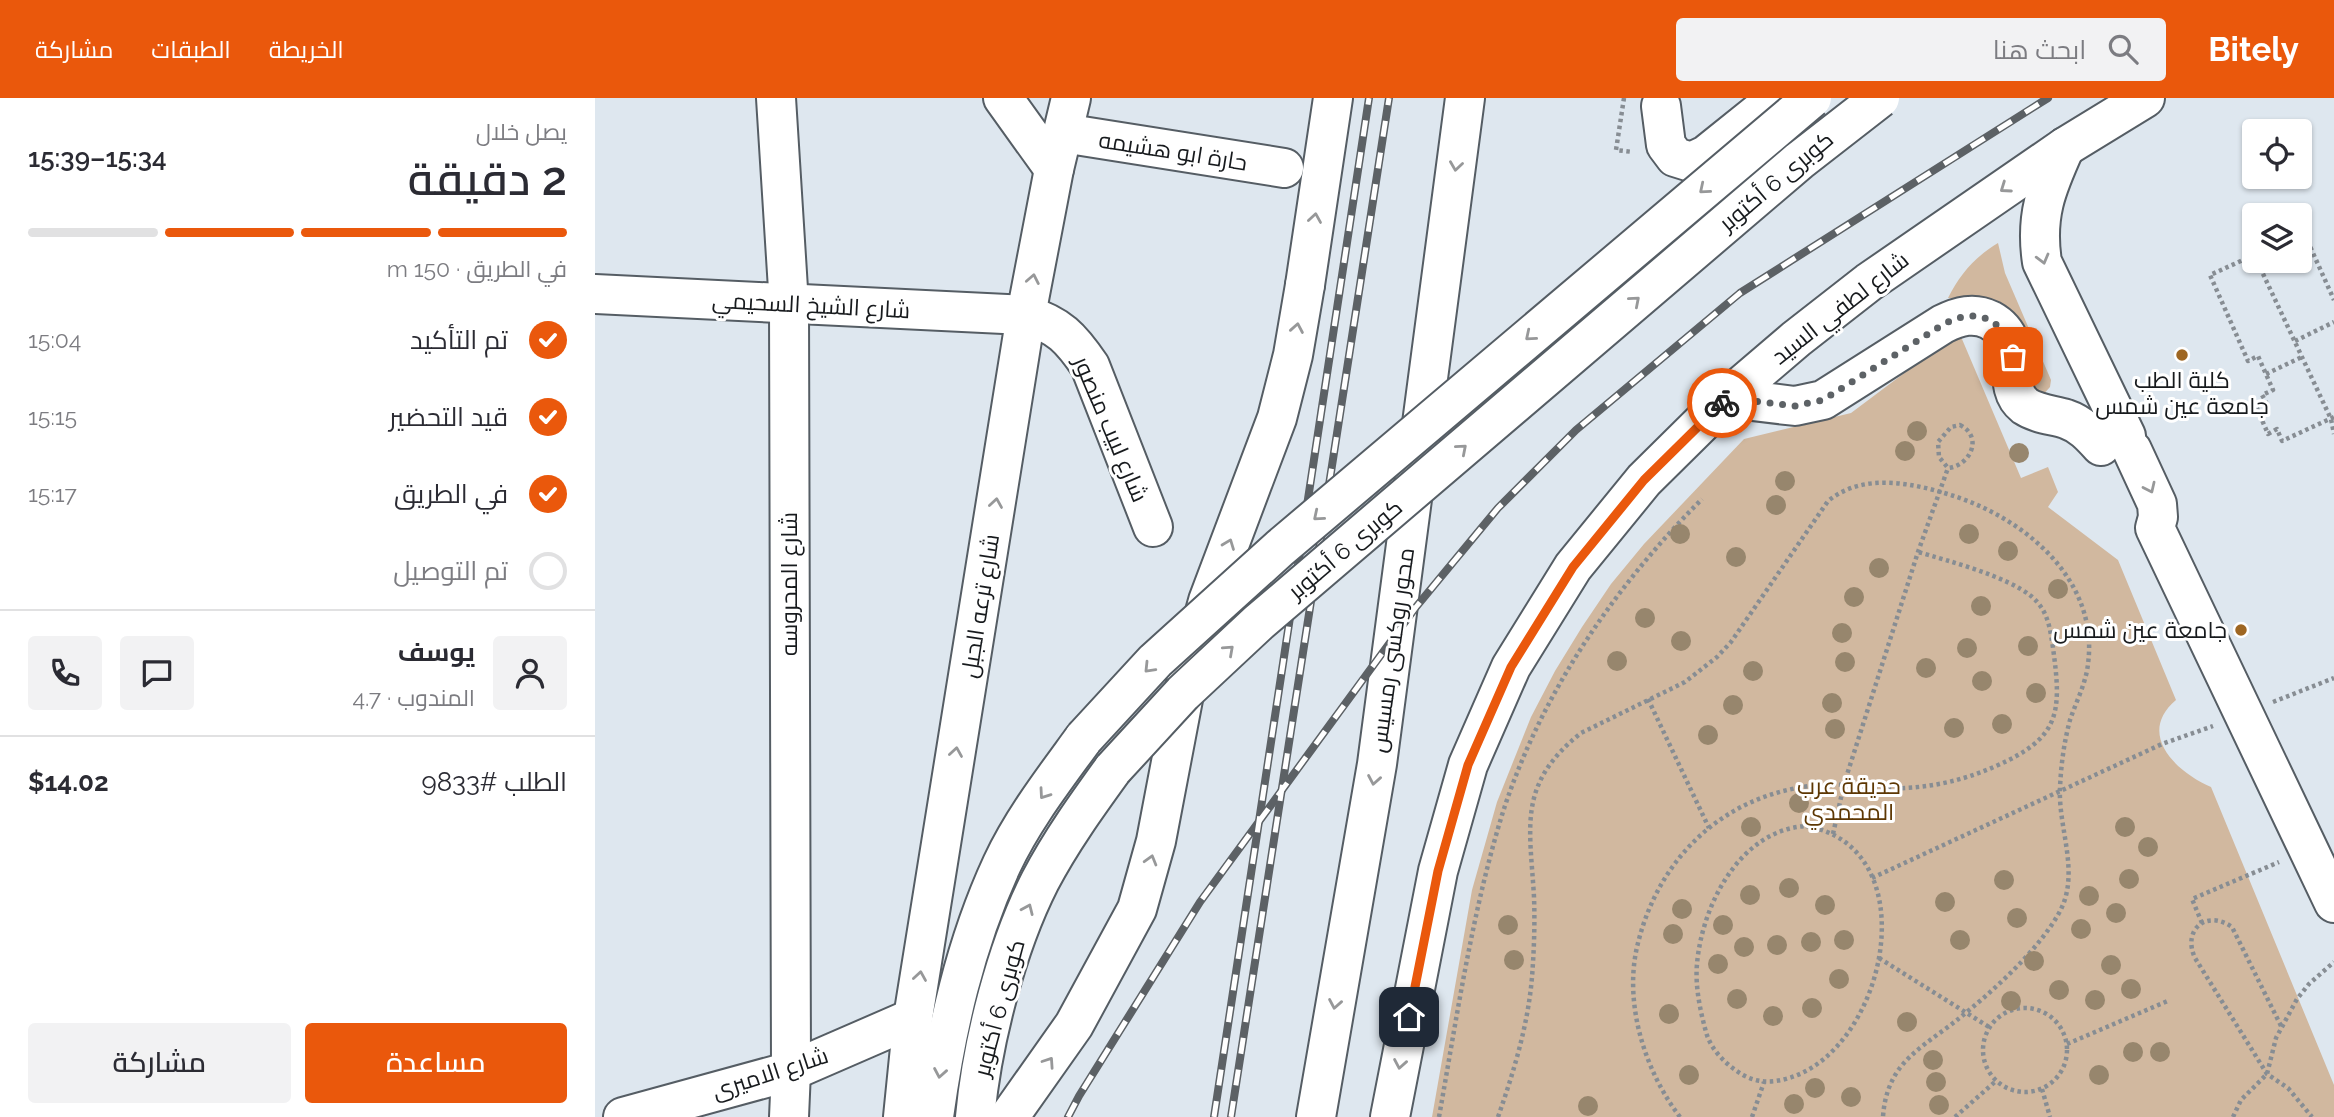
<!DOCTYPE html>
<html lang="ar">
<meta charset="utf-8">
<style>
:root{--surface:#fff;--page:#f2f2f3;--text:#2b2b33;--muted:#7c7c81;--line:#e1e1e2;--accent:#ea580c}
body{margin:0;font-family:Raleway,Cairo,sans-serif;background:var(--page);color:var(--text);direction:rtl;height:100vh;display:flex;flex-direction:column;font-size:26px;white-space:nowrap}
*{box-sizing:border-box;margin:0}
p{font-size:23px;color:var(--muted)}
.icon{flex:none;width:38px;height:38px;fill:none;stroke:currentColor;stroke-width:2;stroke-linecap:round;stroke-linejoin:round}
.map{position:relative;flex:1;overflow:hidden;direction:ltr}
.drawer{display:flex;flex-direction:column;background:var(--surface);width:595px}
.drawer>*{flex:none}
.fabs{position:absolute;left:1647px;top:21px;display:grid;gap:14px}
.fabs a{display:grid;place-items:center;width:70px;height:70px;border-radius:7px;background:var(--surface);box-shadow:0 2px 5px #0004;font-size:35px}
.pin{position:absolute;display:grid;place-items:center;width:60px;height:60px;color:#fff;margin:-30px;border-radius:14px;box-shadow:0 4px 10px #0006}
.courier{position:absolute;display:grid;place-items:center;width:70px;height:70px;margin:-35px;border:5px solid #ea580c;border-radius:50%;background:#fff;color:#222;box-shadow:0 2px 9px #0007}
.headline em{font-style:normal;font-weight:600}
.headline div{display:flex;flex-direction:column-reverse}
.headline{display:flex;align-items:center;justify-content:space-between;height:119px;padding:0 28px}
h1{font-size:46px;font-weight:600;line-height:52px}
.bar{display:grid;grid-template-columns:repeat(4,1fr);gap:10px 7px;align-content:center;height:84px;padding:0 28px}
.bar i{height:9px;border-radius:5px;background:var(--line)}
.bar .on{background:var(--accent)}
.bar p{grid-column:span 4}
.line{display:flex;align-items:center;gap:18px;padding:0 28px;border-top:2px solid var(--line)}
.line div{flex:1}
.round{display:grid;place-items:center;flex:none;width:74px;height:74px;border-radius:7px;background:var(--page)}
ol{padding:0 28px;list-style:none}
li{display:flex;align-items:center;gap:21px;height:77px}
li p{margin-inline-start:auto}
li .icon{padding:7px;border-radius:50%;background:var(--accent);color:#fff;stroke-width:4}
li:last-child{color:var(--muted)}
li i{width:38px;height:38px;border:4px solid var(--line);border-radius:50%}
.cta{display:flex;gap:14px;margin-top:auto;padding:14px 28px}
.cta a{flex:1;height:80px;border-radius:7px;background:var(--accent);color:#fff;font-size:28px;font-weight:600;line-height:80px;text-align:center}
.cta a+a{background:var(--page);color:var(--text)}
header{display:flex;align-items:center;gap:42px;box-sizing:border-box;height:98px;padding:0 35px;background:var(--accent);color:#fff}
header strong{font-size:33px}
nav{display:flex;gap:38px;margin-inline-start:auto;font-size:24px}
.search{width:490px;height:63px;background:var(--page);display:flex;align-items:center;gap:18px;box-sizing:border-box;padding:0 24px;border-radius:7px;color:var(--muted);font-size:26px}
main{display:flex;flex:1;min-height:0}
.map>svg:first-child{display:block}
.green{fill:#d1b89f}
.lines{fill:none;stroke-linecap:round;stroke-linejoin:round}
.minor-casing{stroke:#555d64;stroke-width:42}
.major-casing{stroke:#555d64;stroke-width:42}
.highway-casing{stroke:#555d64;stroke-width:42}
.path{stroke:#878d93;stroke-width:4.5;stroke-dasharray:3.5 3.5;stroke-linecap:butt}
.minor{stroke:#fff;stroke-width:38}
.major{stroke:#fff;stroke-width:38}
.highway{stroke:#fff;stroke-width:38}
.rail-casing{stroke:#5c6165;stroke-width:8}
.rail{stroke:#fff;stroke-width:5;stroke-dasharray:16;stroke-linecap:butt}
.highway-bridge-casing{stroke:#555d64;stroke-width:42;stroke-linecap:butt}
.highway-bridge{stroke:#fff;stroke-width:38}
.tree{fill:#97866d}
.oneway{stroke:#979899}
.done{stroke:#5d6266;stroke-width:7;stroke-dasharray:0 12.6}
.route{stroke:#ea580c;stroke-width:9}
.poi-dot{fill:#9e6622;stroke:#fff;stroke-width:2.5}
.labels{text-anchor:middle;stroke-width:6;stroke-linejoin:round;paint-order:stroke}
.street-label{font-size:23px;fill:#171a1d;stroke:#fff}
.poi-label{font-size:23px;fill:#171a1d;stroke:#fff}
.park-label{font-size:23px;fill:#5d3703;stroke:#fff}
</style>
<header>
<strong>Bitely</strong>
<div class="search"><svg class="icon" aria-label="search" viewBox="0 0 24 24"><circle cx="10" cy="10" r="6"/><path d="M15 15l6 6"/></svg>ابحث هنا</div>
<nav><a>الخريطة</a><a>الطبقات</a><a>مشاركة</a></nav>
</header>
<main>
<div class="map">
<svg width="1739" height="1019" viewBox="0 0 1739 1019">
<rect width="100%" height="100%" fill="#dee7ef"/>
<g class="green">
<path d="M1403 145 1410 175 1456 282 1455 289 1446 299 1364 200H1353C1365 176 1380 159 1403 145Z"/>
<path d="M1364 234 1426 380 1453 369 1463 394 1453 409 1523 462 1581 602C1541 636 1581 674 1616 689L1739 987V1019H837L877 792 902 704 936 619 960 573 987 529 1016 486 1049 446 1149 341 1256 315Z"/>
</g>
<g class="lines">
<defs>
<g id="minor">
<path d="M181 0 194 207 196 973 194 1019"/>
<path d="M408 0 459 71"/>
<path d="M1066 8 1071 47 1080 59 1096 64 1111 57 1182 0"/>
<path d="M468 35 689 70"/>
<path d="M1470 49C1451 91 1440 118 1447 164L1531 338"/>
<path d="M0 196 431 217C464 227 476 240 495 268L558 429"/>
<path d="M1132 300 1200 308 1228 302 1348 226C1364 218 1379 214 1395 222 1435 244 1402 286 1430 308 1442 316 1458 317 1471 321 1486 326 1496 337 1506 348"/>
<path d="M1537 352 1562 406 1563 419 1560 430 1739 805"/>
<path d="M28 1019 196 973 318 920"/>
</g>
<g id="major">
<path d="M710 187 738 0"/>
<path d="M308 1019 318 920 431 217 459 71 476 0"/>
<path d="M721 1019 782 666 870 0"/>
<path d="M795 1019 843 773 873 667 916 569 978 469 1049 382 1132 300 1201 241 1274 184 1470 49 1550 0"/>
</g>
<g id="highway">
<path d="M339 1019C351 932 370 846 407 766 428 721 460 680 489 640"/>
<path d="M380 1019C387 944 411 850 445 783 466 743 492 707 518 671"/>
<path d="M414 1019 479 927 542 811 561 743 593 575 613 503 682 320 698 257 710 187"/>
</g>
</defs>
<use href="#minor" class="minor-casing"/>
<use href="#major" class="major-casing"/>
<use href="#highway" class="highway-casing"/>
<g class="path">
<path d="M1029 0 1021 52 1038 54"/>
<path d="M1704 137 1709 135 1739 202"/>
<path d="M1659 157 1615 177 1653 263 1663 258 1678 292 1667 297 1671 304 1661 308 1673 336 1682 331 1687 343 1739 319"/>
<path d="M1662 163 1736 321 1739 336"/>
<path d="M1700 243 1739 224"/>
<path d="M1671 276 1707 259"/>
<path d="M1365 327C1389 339 1375 368 1353 370L1344 359 1343 344 1356 329Z"/>
<path d="M1053 601 1114 730"/>
<path d="M1678 604 1739 580"/>
<path d="M1211 728C1334 749 1292 951 1194 980 1178 985 1162 985 1148 977 1131 967 1116 952 1111 934 1105 912 1100 888 1102 866 1107 807 1145 732 1211 728Z"/>
<path d="M1238 736 1249 686 1323 454 1353 370"/>
<path d="M1277 780 1567 646 1618 628"/>
<path d="M1607 825 1597 801 1684 764"/>
<path d="M1284 860 1394 929"/>
<circle cx="1430" cy="952" r="42"/>
<path d="M1686 928 1637 829C1611 811 1587 832 1600 860L1672 976 1693 990 1717 1019"/>
<path d="M1472 946 1575 902"/>
<path d="M1447 991 1455 1019"/>
<path d="M844 1019C862 918 877 815 907 717 945 597 1019 489 1107 401"/>
<path d="M903 1019C919 973 933 927 937 879 939 853 940 826 939 799 935 728 922 686 986 635L1090 584 1122 559 1136 544 1233 403C1269 374 1318 385 1359 398 1432 422 1504 483 1493 566 1491 585 1481 604 1475 622 1469 644 1466 667 1465 690 1463 731 1486 776 1464 815 1442 854 1397 894 1362 922 1342 938 1316 953 1302 974 1293 988 1289 1003 1288 1019"/>
<path d="M1085 1019C1049 972 1028 903 1043 845 1065 756 1133 694 1225 687 1244 685 1263 689 1283 690 1324 692 1363 685 1401 668 1465 640 1467 615 1458 550 1455 530 1453 512 1436 498 1411 478 1354 463 1323 454"/>
<path d="M1157 1019 1169 984"/>
<path d="M1360 1019 1401 983"/>
<path d="M1638 1019 1646 1002 1672 976 1681 940 1702 901 1714 886 1739 864"/>
</g>
<use href="#minor" class="minor"/>
<use href="#major" class="major"/>
<use href="#highway" class="highway"/>
<defs>
<g id="rail">
<path d="M473 1019 484 998 605 804 821 509 903 410 981 332 1145 195 1453 0"/>
<path d="M619 1019 774 0"/>
<path d="M636 1019 794 0"/>
</g>
</defs>
<use href="#rail" class="rail-casing"/>
<use href="#rail" class="rail"/>
<defs>
<g id="highway-bridge">
<path d="M489 640 560 563 685 450 1217 0"/>
<path d="M518 671 588 595 664 524 1204 63 1285 0"/>
</g>
</defs>
<use href="#highway-bridge" class="highway-bridge-casing"/>
<use href="#highway-bridge" class="highway-bridge"/>
</g>
<g class="tree">
<circle cx="1322" cy="333" r="10"/>
<circle cx="1310" cy="353" r="10"/>
<circle cx="1424" cy="355" r="10"/>
<circle cx="1190" cy="383" r="10"/>
<circle cx="1181" cy="407" r="10"/>
<circle cx="1085" cy="436" r="10"/>
<circle cx="1374" cy="436" r="10"/>
<circle cx="1413" cy="453" r="10"/>
<circle cx="1141" cy="459" r="10"/>
<circle cx="1284" cy="470" r="10"/>
<circle cx="1463" cy="491" r="10"/>
<circle cx="1259" cy="499" r="10"/>
<circle cx="1386" cy="508" r="10"/>
<circle cx="1050" cy="520" r="10"/>
<circle cx="1247" cy="535" r="10"/>
<circle cx="1086" cy="543" r="10"/>
<circle cx="1433" cy="548" r="10"/>
<circle cx="1372" cy="550" r="10"/>
<circle cx="1022" cy="563" r="10"/>
<circle cx="1250" cy="564" r="10"/>
<circle cx="1331" cy="570" r="10"/>
<circle cx="1158" cy="573" r="10"/>
<circle cx="1387" cy="583" r="10"/>
<circle cx="1441" cy="595" r="10"/>
<circle cx="1237" cy="605" r="10"/>
<circle cx="1138" cy="607" r="10"/>
<circle cx="1407" cy="626" r="10"/>
<circle cx="1359" cy="630" r="10"/>
<circle cx="1240" cy="631" r="10"/>
<circle cx="1113" cy="637" r="10"/>
<circle cx="1204" cy="705" r="10"/>
<circle cx="1156" cy="729" r="10"/>
<circle cx="1530" cy="729" r="10"/>
<circle cx="1553" cy="749" r="10"/>
<circle cx="1534" cy="781" r="10"/>
<circle cx="1409" cy="782" r="10"/>
<circle cx="1194" cy="790" r="10"/>
<circle cx="1155" cy="797" r="10"/>
<circle cx="1494" cy="798" r="10"/>
<circle cx="1350" cy="804" r="10"/>
<circle cx="1230" cy="807" r="10"/>
<circle cx="1087" cy="811" r="10"/>
<circle cx="1521" cy="815" r="10"/>
<circle cx="1422" cy="820" r="10"/>
<circle cx="913" cy="827" r="10"/>
<circle cx="1128" cy="827" r="10"/>
<circle cx="1486" cy="831" r="10"/>
<circle cx="1078" cy="836" r="10"/>
<circle cx="1249" cy="842" r="10"/>
<circle cx="1365" cy="842" r="10"/>
<circle cx="1216" cy="844" r="10"/>
<circle cx="1182" cy="847" r="10"/>
<circle cx="1149" cy="849" r="10"/>
<circle cx="919" cy="862" r="10"/>
<circle cx="1439" cy="863" r="10"/>
<circle cx="1123" cy="866" r="10"/>
<circle cx="1516" cy="867" r="10"/>
<circle cx="1244" cy="881" r="10"/>
<circle cx="1536" cy="891" r="10"/>
<circle cx="1464" cy="892" r="10"/>
<circle cx="1142" cy="901" r="10"/>
<circle cx="1500" cy="902" r="10"/>
<circle cx="1416" cy="903" r="10"/>
<circle cx="1217" cy="910" r="10"/>
<circle cx="1074" cy="916" r="10"/>
<circle cx="1178" cy="918" r="10"/>
<circle cx="1312" cy="924" r="10"/>
<circle cx="1538" cy="954" r="10"/>
<circle cx="1565" cy="954" r="10"/>
<circle cx="1338" cy="962" r="10"/>
<circle cx="1094" cy="977" r="10"/>
<circle cx="1504" cy="977" r="10"/>
<circle cx="1341" cy="984" r="10"/>
<circle cx="1220" cy="990" r="10"/>
<circle cx="1256" cy="999" r="10"/>
<circle cx="1199" cy="1006" r="10"/>
<circle cx="1344" cy="1007" r="10"/>
<circle cx="993" cy="1008" r="10"/>
</g>
<defs><path id="oneway-chevron" d="M-2-3.5L2.5 0L-2 3.5" fill="none" stroke-width="1.6" stroke-linecap="round" stroke-linejoin="round" transform="scale(1.75)"/></defs>
<g class="oneway">
<use href="#oneway-chevron" transform="translate(861 68) rotate(98)"/>
<use href="#oneway-chevron" transform="translate(1410 90) rotate(145)"/>
<use href="#oneway-chevron" transform="translate(1109 91) rotate(140)"/>
<use href="#oneway-chevron" transform="translate(720 120) rotate(-81)"/>
<use href="#oneway-chevron" transform="translate(1448 161) rotate(75)"/>
<use href="#oneway-chevron" transform="translate(438 181) rotate(-79)"/>
<use href="#oneway-chevron" transform="translate(1040 203) rotate(-41)"/>
<use href="#oneway-chevron" transform="translate(702 230) rotate(-80)"/>
<use href="#oneway-chevron" transform="translate(935 238) rotate(140)"/>
<use href="#oneway-chevron" transform="translate(867 351) rotate(-41)"/>
<use href="#oneway-chevron" transform="translate(1555 390) rotate(65)"/>
<use href="#oneway-chevron" transform="translate(401 405) rotate(-81)"/>
<use href="#oneway-chevron" transform="translate(723 418) rotate(140)"/>
<use href="#oneway-chevron" transform="translate(634 446) rotate(-69)"/>
<use href="#oneway-chevron" transform="translate(634 552) rotate(-42)"/>
<use href="#oneway-chevron" transform="translate(554 570) rotate(134)"/>
<use href="#oneway-chevron" transform="translate(361 654) rotate(-81)"/>
<use href="#oneway-chevron" transform="translate(779 682) rotate(100)"/>
<use href="#oneway-chevron" transform="translate(449 696) rotate(125)"/>
<use href="#oneway-chevron" transform="translate(556 762) rotate(-74)"/>
<use href="#oneway-chevron" transform="translate(433 811) rotate(-66)"/>
<use href="#oneway-chevron" transform="translate(325 878) rotate(-81)"/>
<use href="#oneway-chevron" transform="translate(740 906) rotate(100)"/>
<use href="#oneway-chevron" transform="translate(454 964) rotate(-56)"/>
<use href="#oneway-chevron" transform="translate(805 966) rotate(100)"/>
<use href="#oneway-chevron" transform="translate(345 975) rotate(100)"/>
</g>
<g class="lines">
<path class="done" d="M1127 305 1132 300 1200 308 1228 302 1349 226C1382 208 1411 221 1418 259"/>
<path class="route" d="M814 919 843 773 873 667 916 569 978 469 1049 382 1127 305"/>
</g>
<g class="poi-dot">
<circle cx="1587" cy="257" r="7"/>
<circle cx="1646" cy="532" r="7"/>
</g>
<g class="labels">
<g class="street-label">
<text transform="translate(578 53) rotate(9)" y="8">حارة ابو هشيمه</text>
<text transform="translate(1181 83) rotate(-40)" y="8">كوبرى 6 أكتوبر</text>
<text transform="translate(216 207) rotate(3)" y="8">شارع الشيخ السحيمي</text>
<text transform="translate(1245 210) rotate(-38)" y="8">شارع لطفي السيد</text>
<text transform="translate(516 331) rotate(67)" y="8">شارع لبيب منصور</text>
<text transform="translate(750 451) rotate(-40)" y="8">كوبرى 6 أكتوبر</text>
<text transform="translate(194 486) rotate(-90)" y="8">شارع المحروسه</text>
<text transform="translate(385 508) rotate(-81)" y="8">شارع ترعه الجبل</text>
<text transform="translate(797 552) rotate(-82)" y="8">محور روكسى رمسيس</text>
<text transform="translate(404 910) rotate(-75)" y="8">كوبرى 6 أكتوبر</text>
<text transform="translate(175 975) rotate(-18)" y="8">شارع الاميرى</text>
</g>
<g class="poi-label">
<text x="1587" y="290">كلية الطب<tspan x="1587" dy="26">جامعة عين شمس</tspan></text>
<text x="1632" y="540" text-anchor="end">جامعة عين شمس</text>
</g>
<g class="park-label">
<text x="1254" y="696">حديقة عرب<tspan x="1254" dy="26">المحمدي</tspan></text>
</g>
</g>
</svg>
<div class="fabs">
<a><svg class="icon" aria-label="locate" viewBox="0 0 24 24"><circle cx="12" cy="12" r="6"/><path d="M12 2v4M12 18v4M2 12h4M18 12h4"/></svg></a>
<a><svg class="icon" aria-label="layers" viewBox="0 0 24 24"><path d="M12 4l9 5-9 5-9-5zM3 14l9 5 9-5"/></svg></a>
</div>
<div class="pin" style="left:1418px;top:259px;background:#ea580c"><svg class="icon" aria-label="bag" viewBox="0 0 24 24"><path d="M5 8h14l-1 12H6zM9 8a3 3 0 0 1 6 0"/></svg></div>
<div class="pin" style="left:814px;top:919px;background:#1f2937"><svg class="icon" aria-label="home" viewBox="0 0 24 24"><path d="M3 11l9-7 9 7M6 9v11h12V9"/></svg></div>
<div class="courier" style="left:1127px;top:305px"><svg class="icon" aria-label="bike" viewBox="0 0 24 24"><circle cx="6" cy="16" r="4"/><circle cx="18" cy="16" r="4"/><path d="M6 16l4-8h5l3 8M10 8l3 8H6M13 5h3"/></svg></div>
</div>
<section class="drawer">
<div class="headline"><div><h1>2 دقيقة</h1><p>يصل خلال</p></div><em>15:34–15:39</em></div>
<div class="bar"><i class="on"></i><i class="on"></i><i class="on"></i><i></i><p>في الطريق · 150 m</p></div>
<ol>
<li><svg class="icon" aria-label="check" viewBox="0 0 24 24"><path d="M5 12l5 5 9-10"/></svg>تم التأكيد<p>15:04</p></li>
<li><svg class="icon" aria-label="check" viewBox="0 0 24 24"><path d="M5 12l5 5 9-10"/></svg>قيد التحضير<p>15:15</p></li>
<li><svg class="icon" aria-label="check" viewBox="0 0 24 24"><path d="M5 12l5 5 9-10"/></svg>في الطريق<p>15:17</p></li>
<li><i></i>تم التوصيل</li>
</ol>
<div class="line" style="height:126px"><a class="round"><svg class="icon" aria-label="person" viewBox="0 0 24 24"><circle cx="12" cy="8" r="4"/><path d="M4 21q1-7 8-7t8 7"/></svg></a><div><b>يوسف</b><p>المندوب · 4.7</p></div><a class="round"><svg class="icon" aria-label="chat" viewBox="0 0 24 24"><path d="M4 5h16v11H9l-5 4z"/></svg></a><a class="round"><svg class="icon" aria-label="phone" viewBox="0 0 24 24"><path d="M5 4h4l2 5-3 2q2 4 5 5l2-3 5 2v4C11 20 4 13 5 4z"/></svg></a></div>
<div class="line" style="height:91px"><div>الطلب #9833</div><b>$14.02</b></div>
<div class="cta"><a>مساعدة</a><a>مشاركة</a></div>
</section>
</main>
